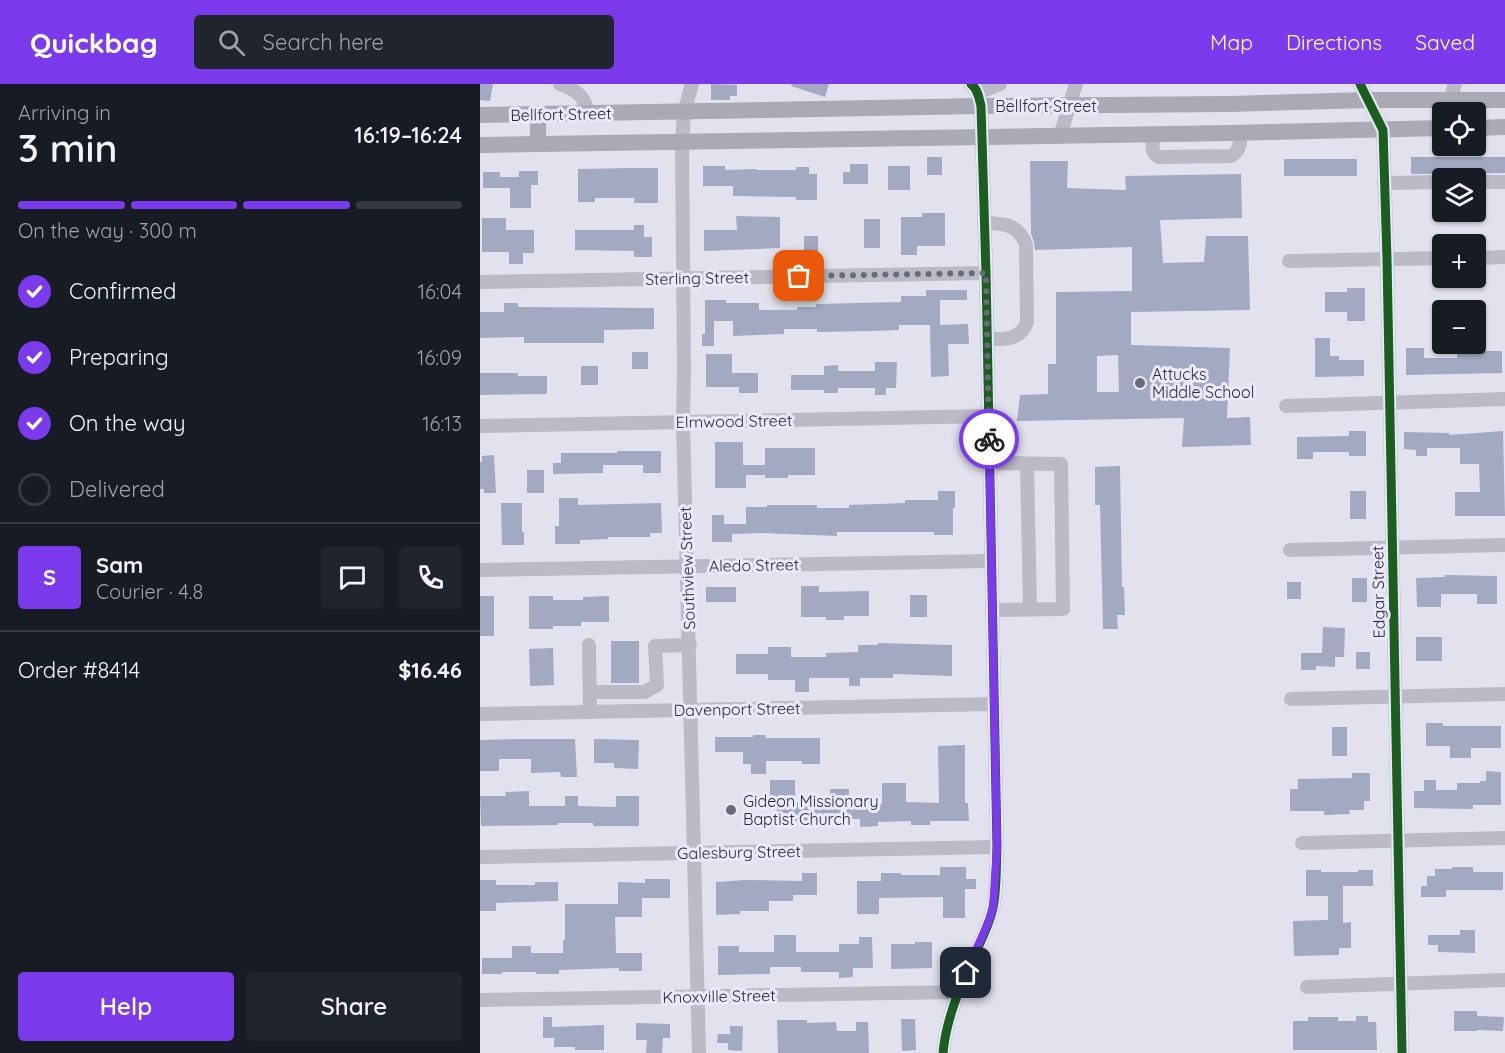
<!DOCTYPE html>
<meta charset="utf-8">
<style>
:root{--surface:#171b24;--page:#20242c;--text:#f1f3f6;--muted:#9ea1a6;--line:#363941;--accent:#7c3aed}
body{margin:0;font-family:Quicksand,sans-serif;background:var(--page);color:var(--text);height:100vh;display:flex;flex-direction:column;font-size:22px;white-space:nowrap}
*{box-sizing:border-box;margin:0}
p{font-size:20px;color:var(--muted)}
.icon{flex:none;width:33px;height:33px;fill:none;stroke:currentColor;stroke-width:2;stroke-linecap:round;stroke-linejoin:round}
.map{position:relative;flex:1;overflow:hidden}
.drawer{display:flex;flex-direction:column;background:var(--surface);width:480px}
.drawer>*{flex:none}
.fabs{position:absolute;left:952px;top:18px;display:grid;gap:12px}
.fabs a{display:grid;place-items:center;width:54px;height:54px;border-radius:6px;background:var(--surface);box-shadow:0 2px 4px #0004;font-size:30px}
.pin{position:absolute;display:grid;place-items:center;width:51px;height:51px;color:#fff;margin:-26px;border-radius:12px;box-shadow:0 3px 9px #0006}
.courier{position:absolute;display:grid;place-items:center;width:60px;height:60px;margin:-30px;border:4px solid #7c3aed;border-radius:50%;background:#fff;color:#222;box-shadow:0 2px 8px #0007}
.overview em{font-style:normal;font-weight:600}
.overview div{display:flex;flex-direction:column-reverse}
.overview{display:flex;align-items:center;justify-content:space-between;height:102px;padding:0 18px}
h1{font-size:39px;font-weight:600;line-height:45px}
.bar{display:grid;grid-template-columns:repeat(4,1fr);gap:9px 6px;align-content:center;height:72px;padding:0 18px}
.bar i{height:8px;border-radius:4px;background:var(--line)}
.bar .active{background:var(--accent)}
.bar p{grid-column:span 4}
.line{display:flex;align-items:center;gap:15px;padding:0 18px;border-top:2px solid var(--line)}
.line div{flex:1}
.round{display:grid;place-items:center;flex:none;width:63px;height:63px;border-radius:6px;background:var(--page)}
ol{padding:0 18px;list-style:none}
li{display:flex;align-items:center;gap:18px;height:66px}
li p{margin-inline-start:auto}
li .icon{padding:6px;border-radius:50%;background:var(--accent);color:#fff;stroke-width:4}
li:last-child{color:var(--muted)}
li i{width:33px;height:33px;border:3px solid var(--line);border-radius:50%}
.cta{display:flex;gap:12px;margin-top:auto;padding:12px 18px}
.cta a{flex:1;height:69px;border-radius:6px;background:var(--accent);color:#fff;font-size:24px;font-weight:600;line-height:69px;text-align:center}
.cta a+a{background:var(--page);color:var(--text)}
header{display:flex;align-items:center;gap:36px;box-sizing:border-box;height:84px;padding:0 30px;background:var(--accent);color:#fff}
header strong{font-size:28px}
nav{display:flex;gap:33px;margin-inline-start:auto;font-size:21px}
.search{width:420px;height:54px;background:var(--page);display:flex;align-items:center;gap:15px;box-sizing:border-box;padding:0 21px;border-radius:6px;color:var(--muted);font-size:22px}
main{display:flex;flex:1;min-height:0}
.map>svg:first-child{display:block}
.building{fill:#a3a9c1;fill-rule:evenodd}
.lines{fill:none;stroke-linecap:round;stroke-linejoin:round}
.minor{stroke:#babbc7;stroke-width:14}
.major{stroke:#a9aab6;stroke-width:16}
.cycleway-casing{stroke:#eae9fa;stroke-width:13}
.cycleway{stroke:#1b5e20;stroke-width:9}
.done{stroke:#6a6b78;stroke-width:6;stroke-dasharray:0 10.8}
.route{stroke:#7c3aed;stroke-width:8}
.poi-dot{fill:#6a6b78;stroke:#eae9fa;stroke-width:2}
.labels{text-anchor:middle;stroke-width:6;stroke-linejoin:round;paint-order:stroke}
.street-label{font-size:16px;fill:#292b38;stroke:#eae9fa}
.poi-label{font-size:16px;fill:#292b38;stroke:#eae9fa;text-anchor:start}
</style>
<header>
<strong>Quickbag</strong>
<div class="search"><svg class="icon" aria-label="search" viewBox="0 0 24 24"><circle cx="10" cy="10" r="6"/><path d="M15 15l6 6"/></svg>Search here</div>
<nav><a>Map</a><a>Directions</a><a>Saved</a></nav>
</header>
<main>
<section class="drawer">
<div class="overview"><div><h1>3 min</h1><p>Arriving in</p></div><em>16:19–16:24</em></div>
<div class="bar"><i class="active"></i><i class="active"></i><i class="active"></i><i></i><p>On the way · 300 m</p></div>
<ol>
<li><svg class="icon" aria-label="check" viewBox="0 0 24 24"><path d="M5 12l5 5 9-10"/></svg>Confirmed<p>16:04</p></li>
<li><svg class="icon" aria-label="check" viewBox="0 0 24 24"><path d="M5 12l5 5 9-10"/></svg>Preparing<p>16:09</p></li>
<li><svg class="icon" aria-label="check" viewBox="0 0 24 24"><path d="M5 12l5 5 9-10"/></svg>On the way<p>16:13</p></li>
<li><i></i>Delivered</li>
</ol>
<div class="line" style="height:108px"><b class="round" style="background:var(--accent);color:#fff">S</b><div><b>Sam</b><p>Courier · 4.8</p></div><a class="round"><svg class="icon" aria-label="chat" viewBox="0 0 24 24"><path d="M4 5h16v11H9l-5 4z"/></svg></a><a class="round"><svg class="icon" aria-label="phone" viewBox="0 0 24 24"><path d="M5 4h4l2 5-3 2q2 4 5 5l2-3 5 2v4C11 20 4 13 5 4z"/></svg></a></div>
<div class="line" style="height:78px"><div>Order #8414</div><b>$16.46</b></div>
<div class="cta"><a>Help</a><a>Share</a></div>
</section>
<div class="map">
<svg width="1025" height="969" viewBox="0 0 1025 969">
<rect width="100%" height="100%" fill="#e2e2ee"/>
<g class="building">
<path d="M0 0H13L10 17 0 16Z"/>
<path d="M231 0 257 1V12H250V16H231Z"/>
<path d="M312 0H349L345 13 311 2Z"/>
<rect x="447" y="73" width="15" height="18"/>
<path d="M931 73H1025V89L931 90Z"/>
<rect x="804" y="75" width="73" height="17"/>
<path d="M550 77H588L587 104 646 106 645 92 761 90 762 134 680 136 683 179 724 178 726 152H768L770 226 651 228V261L750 264 747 334 770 333 771 361 702 363 704 334 537 337 540 311 568 310V280H576V208L652 207V163L555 166 554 158 551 150ZM638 271 639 308H617V272Z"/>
<path d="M370 80H388V100H363V88H370Z"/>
<path d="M223 82H245V86L277 85V86H316V83H329V90H337V116H316V113L253 112V102H223Z"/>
<rect x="408" y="82" width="22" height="24"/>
<path d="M153 84H178V119H154V114H115V118H98V85Z"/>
<path d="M39 87H58V101H51V124H30V104H3V88H20V93H39Z"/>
<path d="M442 129H465V162H437V171H421V133H442Z"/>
<path d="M256 132 300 133V164L224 167V146H257Z"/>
<path d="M2 134H26V146H54V169H43V180H29V168H2Z"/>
<rect x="384" y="135" width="16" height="29"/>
<path d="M154 141H164V153H172V173H154V167L95 166V146H154Z"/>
<rect x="324" y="152" width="14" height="17"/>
<path d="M867 204H885V237H867V228H845V208H867Z"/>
<path d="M446 206H487V216H460V241L488 240 489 260H468L469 292 451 293 450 241H419V246L393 247 337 248V245H304V250L253 252V237H234V262H222V250H225V216H246V219H279V226H317V223H336V220L421 218V212H446Z"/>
<path d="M24 219H38V223L174 224V245L124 246V259H44V253L0 254V228H24Z"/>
<path d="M835 254H850V272H859V276H884V292L835 293Z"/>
<path d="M977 260H993V267H1022V289L926 291V264H944V274H977Z"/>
<rect x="152" y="268" width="16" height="17"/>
<path d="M226 270H252V289H278V309H259V303H226Z"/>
<path d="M395 278H417L416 304H406V311H395V304H358V309H344V306H311V291H344V282L358 281V287H395Z"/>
<rect x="101" y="282" width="17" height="19"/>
<path d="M0 289H38V292H67V310L0 311Z"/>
<path d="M869 347H886V372H869V368H833V375H817V353L869 352Z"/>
<path d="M1023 347 1025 432H975V408H1000L999 380H980V364H947V372H936V366L924 365V348L969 349V351Z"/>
<path d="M235 358H263V381H285V364H335V391H308V394H285V391H266V404H235Z"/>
<path d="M137 367H181V389H163V381H123V389L73 390V379H81V369H137Z"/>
<path d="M14 371 16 409H4V405H0V378H2V372Z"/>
<path d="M640 382 642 503H644L645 531H637L638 545H623L620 421H615V383Z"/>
<rect x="47" y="386" width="17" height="23"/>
<path d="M458 407H475V424H473V451H454V448H357V452L281 449 252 450V458H232V431H244V440H266V423H287V421H337V424H369V421L425 419V416H458Z"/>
<rect x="870" y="407" width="16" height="28"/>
<path d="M79 414H98V421L181 419 182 449H170V453H128V455L100 456V460H75V442H79Z"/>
<path d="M21 419H42V448H44V461H22Z"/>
<path d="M965 491 1017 492V520H997V510H961V523H937L936 494 965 493Z"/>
<rect x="872" y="494" width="15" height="24"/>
<rect x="807" y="498" width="14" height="17"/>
<path d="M321 502H339V508L389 507V532H364V536H346V533H321Z"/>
<rect x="226" y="503" width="30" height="15"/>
<rect x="430" y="511" width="17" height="22"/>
<rect x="0" y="512" width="14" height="40"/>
<path d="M49 512H73V516H103V513L129 512V538H101V542H73V545H49Z"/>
<path d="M843 543 865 544 864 573H855V583L836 582V586H821V569H842Z"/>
<rect x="936" y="553" width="26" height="24"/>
<rect x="131" y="557" width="28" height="42"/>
<path d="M398 559 472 561V592L413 590V594H380V602H369V594H329V608H315V596H288V590H256V570H288V563H311V573H346V569L378 568V561H398Z"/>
<path d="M73 564 74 601 50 602 49 565Z"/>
<rect x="876" y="568" width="14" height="17"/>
<path d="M946 639H963V642H1021V664H991V674H970V662H946Z"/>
<rect x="852" y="643" width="15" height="29"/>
<path d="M273 651H286V654H340V680H322V677H286V690H271V680H263V668H235V653H273Z"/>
<path d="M42 655H95L97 693H81L80 688 51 689V675H19V687H0V656Z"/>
<path d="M114 655 159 656 158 685 134 684V679H114Z"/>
<path d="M485 661V719H488L489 737H450V741H431V737L398 738V742L380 743V735H341V737H309V742H297V720H290V696H315V718H350V705H369V720H402V699H426V718L459 719 458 662Z"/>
<path d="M1006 687 1021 688V721H993V725L934 724V707H944V696H956V706H977V699H1000V697H1006Z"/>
<path d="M872 689H890V717H884V726H869L870 730 844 731V727H810V705H818V695L872 694Z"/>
<path d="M49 707V722H85V712H98V722L136 723V712H159V742H113V739H78V741L1 742 0 712H26L25 708Z"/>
<path d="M460 783H486V795H496V805H485V834H463V813L399 814V830H377V797H401V789H421V791H460Z"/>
<path d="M972 783H993V788H1023V806H966V813H941V802H947V792H955V785H972Z"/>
<path d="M826 786H841V788H878V786H893V802H863V839L871 838V864H859V871L814 872 813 837 848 836V812H826Z"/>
<path d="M322 789H337V811H313V817H289V827H260V830L236 831V798L265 796 322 797Z"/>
<path d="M165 795H190V814H162V833H135L136 869H162V887H139V884L107 885 79 886V890H56V888H22V890H2V874H32V862H51V869H83V856H85V820H138V798L165 799Z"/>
<path d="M0 796H16V801H55V798H78V817L16 819V827H0Z"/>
<path d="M980 846H995V869L958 868V861H948V851H980Z"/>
<path d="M294 851H316V868H359V860H379V853H392L393 884H373V893L359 894V888H321V883H290V890L238 891V862H259V868H294Z"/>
<path d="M435 858H452V884L411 885V860H435Z"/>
<path d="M974 927H997V932L1024 933 1023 947 997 946V947H974Z"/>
<path d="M876 932H888V938H896L897 966H813V937H828V933H858V937H876Z"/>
<path d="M63 933H72V943L124 941V966H95V963H74V954H63Z"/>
<path d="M421 935H435L436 966 422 967Z"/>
<path d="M297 936H327V939L356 938 357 947H376V938H388L389 969H298Z"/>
<path d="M156 939 190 940V954H183L182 969H166L167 956H156Z"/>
<path d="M250 942H263L262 967 248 966V959H237L238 950H250Z"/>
</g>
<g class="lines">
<g class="minor">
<path d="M80 0C96 6 105 12 108 29"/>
<path d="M212 0 204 29 202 58 204 286 203 338 219 969"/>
<path d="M880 0 903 46 907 175 922 969"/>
<path d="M498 9 520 0"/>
<path d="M971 28 970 16 975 0"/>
<path d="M673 50C673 58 670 69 679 73L751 72C760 67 760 59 761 49"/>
<path d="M580 52 596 0"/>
<path d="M996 98H1025"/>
<path d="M904 99 963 98"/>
<path d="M504 139C523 139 539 140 546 161L547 238C540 257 524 255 507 255"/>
<path d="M996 174 1025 173"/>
<path d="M809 177 963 174"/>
<path d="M0 198 506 189"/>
<path d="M806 322 1025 315"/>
<path d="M0 342 508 332"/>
<path d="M509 379 581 380 583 525 512 526"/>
<path d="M547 380 550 525"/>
<path d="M810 466 1025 461"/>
<path d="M0 486 511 477"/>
<path d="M109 561 110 628"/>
<path d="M110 608H165L177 601 175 562 210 561"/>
<path d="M811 615 1025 610"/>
<path d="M0 630 514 620"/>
<path d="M822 759 1025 754"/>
<path d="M0 773 517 763"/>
<path d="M827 903 1025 896"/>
<path d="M0 916 478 908"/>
<path d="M463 969C466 936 479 906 492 876 500 859 509 842 513 824 517 804 516 783 517 763L506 189 501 22C499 14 498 5 491 0"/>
</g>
<g class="major">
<path d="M58 30V60"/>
<path d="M0 31 501 22 749 20 888 16H1025"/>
<path d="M996 44 1025 43"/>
<path d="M0 61 750 49 963 44"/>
</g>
<defs>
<g id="cycleway">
<path d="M880 0 903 46 907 175 922 969"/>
<path d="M463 969C466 936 479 906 492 876 500 859 509 842 513 824 517 804 516 783 517 763L506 189 501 22C499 14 498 5 491 0"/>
</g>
</defs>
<use href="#cycleway" class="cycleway-casing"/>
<use href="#cycleway" class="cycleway"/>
</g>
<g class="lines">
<path class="done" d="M319 192 506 189 509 355"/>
<path class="route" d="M486 889 508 839 513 824 517 763 509 355"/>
</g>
<g class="poi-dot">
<circle cx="660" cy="299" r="6"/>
<circle cx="251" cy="726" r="6"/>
</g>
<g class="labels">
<g class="street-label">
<text x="566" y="28">Bellfort Street</text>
<text transform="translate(81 30) rotate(-1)" y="6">Bellfort Street</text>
<text transform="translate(217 194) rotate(-1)" y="6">Sterling Street</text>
<text transform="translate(254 337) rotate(-1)" y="6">Elmwood Street</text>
<text transform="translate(274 481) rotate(-1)" y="6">Aledo Street</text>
<text transform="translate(207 484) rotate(-92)" y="6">Southview Street</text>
<text transform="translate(898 508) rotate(-91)" y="6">Edgar Street</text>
<text transform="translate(257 625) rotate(-1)" y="6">Davenport Street</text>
<text transform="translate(259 768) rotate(-1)" y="6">Galesburg Street</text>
<text transform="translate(239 912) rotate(-1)" y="6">Knoxville Street</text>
</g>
<g class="poi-label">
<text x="672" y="296">Attucks<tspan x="672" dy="18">Middle School</tspan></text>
<text x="263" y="723">Gideon Missionary<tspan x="263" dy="18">Baptist Church</tspan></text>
</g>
</g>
</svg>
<div class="fabs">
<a><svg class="icon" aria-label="locate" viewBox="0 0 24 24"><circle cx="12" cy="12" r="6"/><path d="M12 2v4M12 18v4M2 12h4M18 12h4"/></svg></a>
<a><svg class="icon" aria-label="layers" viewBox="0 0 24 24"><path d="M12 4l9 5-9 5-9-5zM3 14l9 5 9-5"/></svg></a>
<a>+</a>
<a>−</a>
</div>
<div class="pin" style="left:319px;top:192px;background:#ea580c"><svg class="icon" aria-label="bag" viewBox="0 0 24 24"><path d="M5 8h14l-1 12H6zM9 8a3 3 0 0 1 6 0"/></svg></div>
<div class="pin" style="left:486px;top:889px;background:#1f2937"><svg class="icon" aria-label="home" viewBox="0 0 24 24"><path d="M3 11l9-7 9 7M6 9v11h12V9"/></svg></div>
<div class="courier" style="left:509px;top:355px"><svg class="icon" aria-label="bike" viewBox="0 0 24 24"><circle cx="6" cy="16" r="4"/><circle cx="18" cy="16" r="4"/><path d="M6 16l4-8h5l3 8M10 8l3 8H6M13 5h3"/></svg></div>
</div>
</main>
